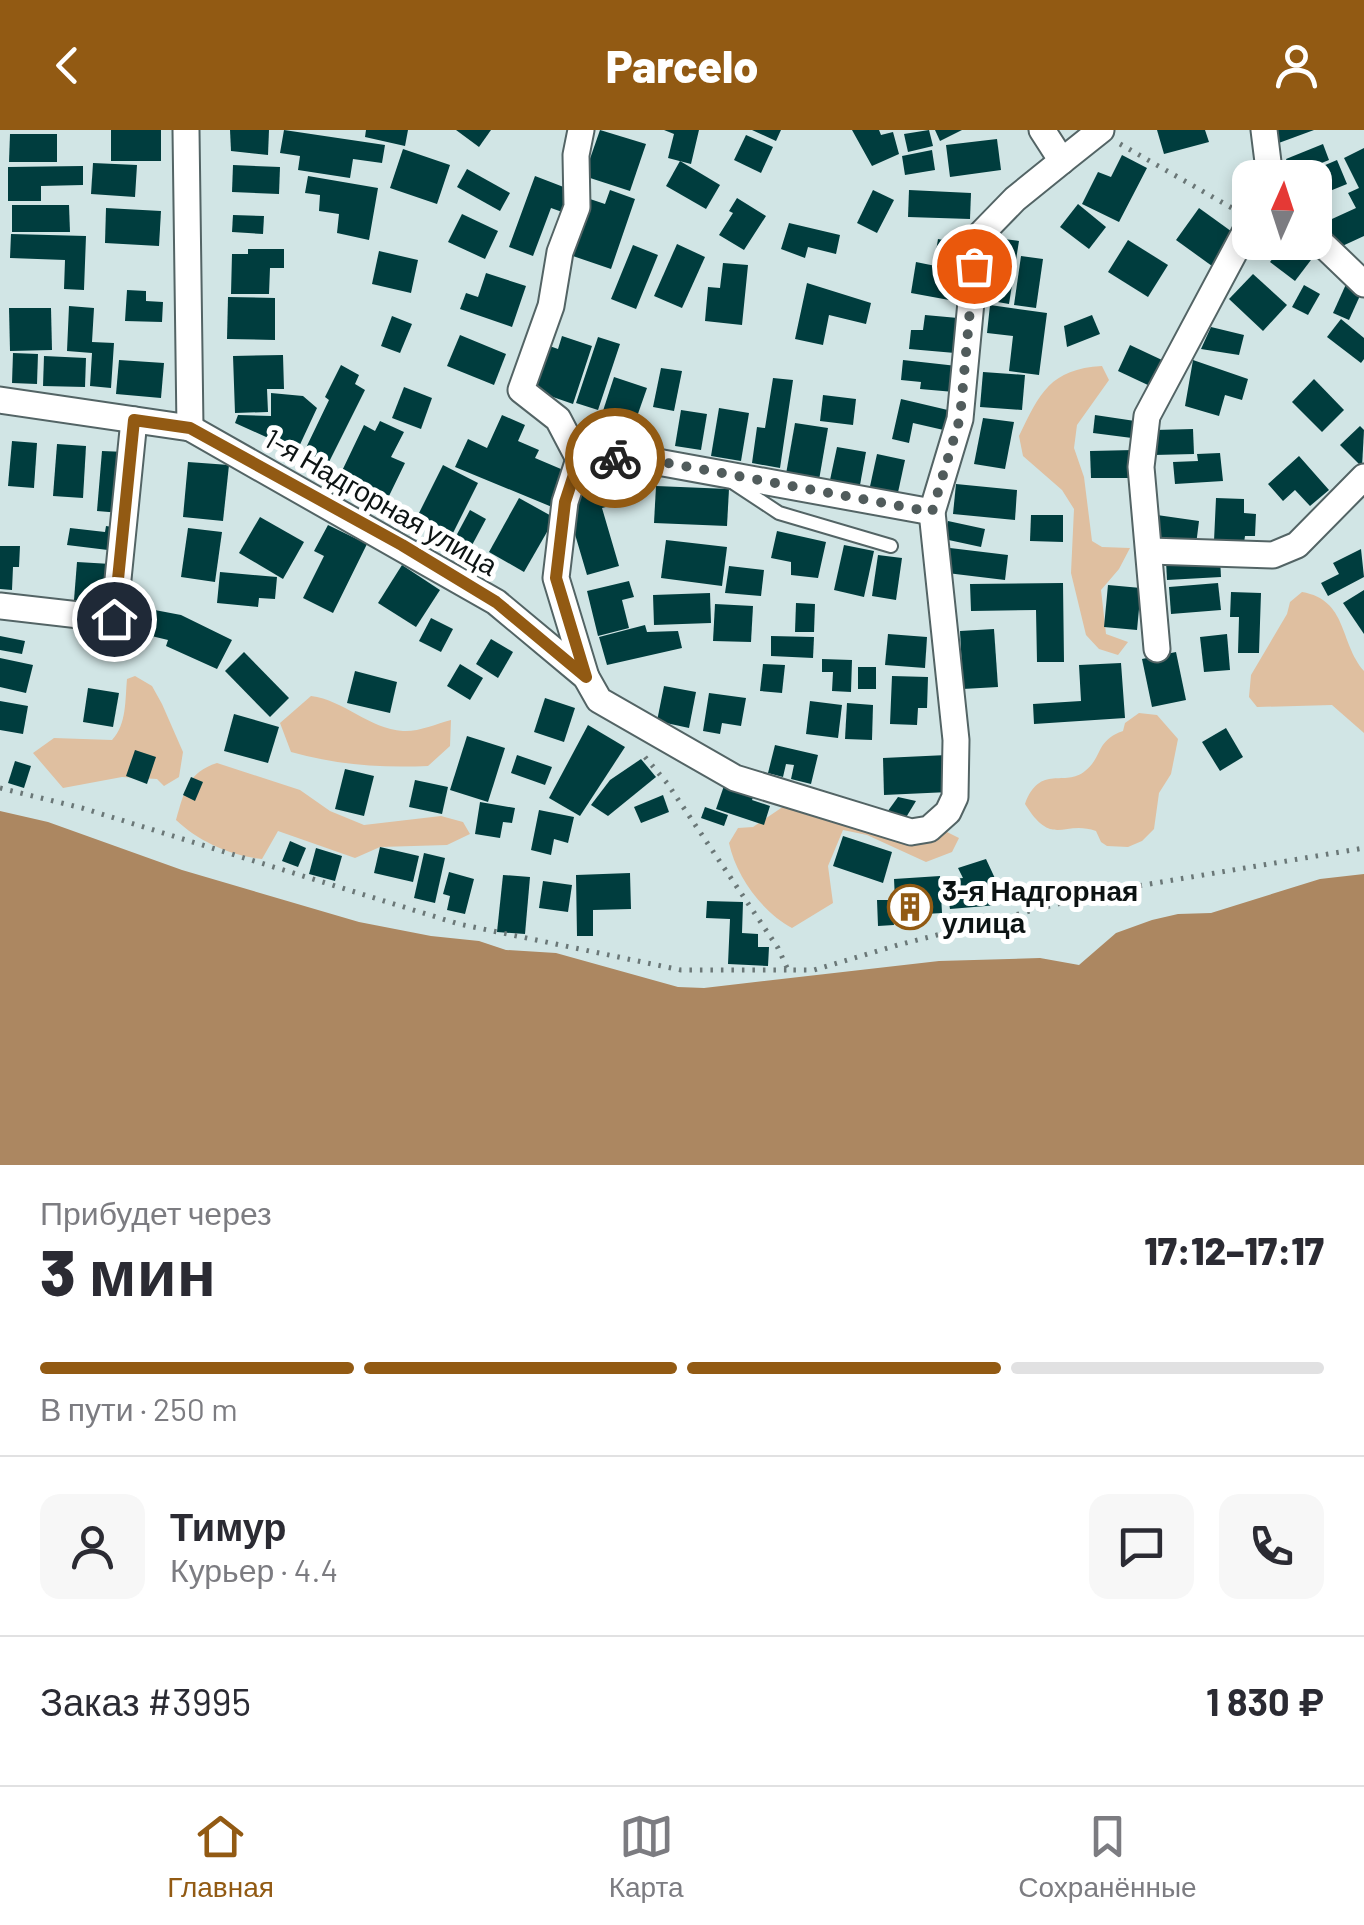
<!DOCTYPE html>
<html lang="ru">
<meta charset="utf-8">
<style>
:root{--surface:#fff;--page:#f7f7f7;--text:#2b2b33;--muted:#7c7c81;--line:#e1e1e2;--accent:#925a13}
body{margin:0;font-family:Barlow,sans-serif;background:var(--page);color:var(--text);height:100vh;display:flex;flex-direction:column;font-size:38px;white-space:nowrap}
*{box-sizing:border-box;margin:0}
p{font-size:32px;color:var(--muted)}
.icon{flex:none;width:55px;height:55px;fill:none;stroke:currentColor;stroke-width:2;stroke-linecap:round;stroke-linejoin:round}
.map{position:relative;height:1035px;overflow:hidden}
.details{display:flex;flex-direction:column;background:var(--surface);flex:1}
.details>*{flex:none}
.needle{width:65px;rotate:3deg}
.tools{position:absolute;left:1232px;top:30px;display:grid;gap:20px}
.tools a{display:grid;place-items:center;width:100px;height:100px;border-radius:20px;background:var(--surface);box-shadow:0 5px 15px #0003;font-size:50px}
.pin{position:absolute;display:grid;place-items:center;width:85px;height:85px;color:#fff;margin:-42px;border:5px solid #fff;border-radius:50%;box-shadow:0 2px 10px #0007}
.courier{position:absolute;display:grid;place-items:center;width:100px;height:100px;margin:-50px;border:8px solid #925a13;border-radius:50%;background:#fff;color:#222;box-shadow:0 2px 12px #0007}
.head em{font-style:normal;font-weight:800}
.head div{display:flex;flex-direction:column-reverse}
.head{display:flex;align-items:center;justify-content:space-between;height:170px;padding:0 40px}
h1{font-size:65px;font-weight:800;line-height:75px}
.bar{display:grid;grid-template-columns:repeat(4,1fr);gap:15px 10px;align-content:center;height:120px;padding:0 40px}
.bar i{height:12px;border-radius:8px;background:var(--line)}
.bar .active{background:var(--accent)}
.bar p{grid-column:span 4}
.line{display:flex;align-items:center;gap:25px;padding:0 40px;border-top:2px solid var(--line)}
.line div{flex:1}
.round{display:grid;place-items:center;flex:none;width:105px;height:105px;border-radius:20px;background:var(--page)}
header{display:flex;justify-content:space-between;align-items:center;height:130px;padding:0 40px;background:var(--accent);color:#fff;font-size:45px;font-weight:800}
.tab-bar{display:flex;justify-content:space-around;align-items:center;height:140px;border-top:2px solid var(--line);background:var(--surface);font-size:28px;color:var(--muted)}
.tab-bar a{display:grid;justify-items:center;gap:5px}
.tab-bar .active{color:var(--accent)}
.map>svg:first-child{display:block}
.green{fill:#dfbfa0}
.water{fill:#ac8761}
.building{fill:#003d3e}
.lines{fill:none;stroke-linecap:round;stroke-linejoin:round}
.service-casing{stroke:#536465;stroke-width:16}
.minor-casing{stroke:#536465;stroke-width:29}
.path{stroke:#6a7777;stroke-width:5;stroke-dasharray:2.5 8;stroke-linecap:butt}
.service{stroke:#fff;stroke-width:12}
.minor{stroke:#fff;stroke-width:25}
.done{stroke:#515c5c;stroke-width:10;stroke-dasharray:0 18}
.route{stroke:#925a13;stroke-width:12}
.labels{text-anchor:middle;stroke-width:10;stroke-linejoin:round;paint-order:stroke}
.street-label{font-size:28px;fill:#0c1313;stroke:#fff}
.poi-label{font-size:28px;font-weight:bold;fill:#0c1313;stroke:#fff;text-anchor:start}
</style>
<header><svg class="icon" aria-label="back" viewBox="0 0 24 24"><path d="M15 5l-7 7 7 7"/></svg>Parcelo<svg class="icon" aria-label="person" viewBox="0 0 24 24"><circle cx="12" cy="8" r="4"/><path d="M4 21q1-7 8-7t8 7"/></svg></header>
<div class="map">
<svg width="1364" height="1035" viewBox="0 0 1364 1035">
<rect width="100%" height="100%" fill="#d1e5e5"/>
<g class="green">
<path d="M1102 236 1109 250 1077 295 1074 318 1084 347 1092 411 1102 417 1130 418 1119 439 1101 460 1106 504 1128 512 1118 525 1099 519 1086 505 1071 443 1074 379 1062 360 1023 326 1019 306C1040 263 1050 239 1102 236Z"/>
<path d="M1302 462C1348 470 1339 512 1364 541V603L1332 575 1257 577 1249 567 1251 545 1287 484 1290 472Z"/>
<path d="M135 546 152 556 162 574 183 622 179 647 164 656 157 649 122 647 63 658 33 623 54 608 112 610C127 594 125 570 127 549Z"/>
<path d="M311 566C344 570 369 599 403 601 418 602 436 594 451 590L450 616 428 636C380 638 337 635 291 622L280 593Z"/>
<path d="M1139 583 1157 585 1178 609 1171 644 1159 663 1154 699 1142 711 1128 717 1107 716 1101 712 1096 701C1063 689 1053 719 1025 674 1040 633 1065 658 1085 641 1103 627 1095 611 1123 601L1125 593Z"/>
<path d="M217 633 300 660 330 681 364 695 441 686 463 692 470 704 447 715 380 717 355 728 278 701 262 729C231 726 198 711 176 690 184 662 188 642 217 633Z"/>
<path d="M846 668 931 694 959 708 952 722 926 732 867 705 843 700 828 736 833 773 792 798C762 782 736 746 729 713L738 698 753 697 784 676 806 679Z"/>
</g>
<path class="water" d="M0 681 48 692 182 740 359 792 431 806 479 811 506 820 556 823 678 857 704 858 939 831 1040 828 1079 835 1116 803 1152 790 1178 784 1211 783 1320 749 1364 744V1035H0Z"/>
<g class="building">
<rect x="111" y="0" width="50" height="31"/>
<path d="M230 0H269L268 25 231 21Z"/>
<path d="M284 0 385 15 382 33 353 29 350 48 298 40 300 26 280 23Z"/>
<path d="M366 0H408L405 16 365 7Z"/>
<path d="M456 0H491L479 17Z"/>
<path d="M600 0 646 14 630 61 584 46Z"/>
<path d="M664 0H699L691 34 668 28 674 4Z"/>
<path d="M752 0H781L776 11Z"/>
<path d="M852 0H879L881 5 893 2 899 24 872 36Z"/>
<path d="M929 0 933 16 908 22 904 4Z"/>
<path d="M935 0H962L940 11Z"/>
<path d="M1157 0H1205L1209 12 1164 24Z"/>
<path d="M1271 0H1314L1276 14Z"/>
<path d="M10 4H57V32H9Z"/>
<path d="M746 5 773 17 761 43 734 30Z"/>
<path d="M997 9 1001 40 950 47 946 15Z"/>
<path d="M1323 14 1329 30 1292 45 1286 29Z"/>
<path d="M1364 18V106L1338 118 1321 94 1356 78 1348 63 1359 58 1344 28Z"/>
<path d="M403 19 450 35 437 74 390 58Z"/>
<path d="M932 20 935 40 905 45 902 26Z"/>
<path d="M1122 25 1147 38 1119 92 1082 74 1098 42 1111 47Z"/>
<path d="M1337 30 1347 54 1315 67V48H1295Z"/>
<path d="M680 31 720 55 706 79 666 56Z"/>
<path d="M93 33 137 35 135 67 91 64Z"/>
<path d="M233 35 280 37 279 64 232 62Z"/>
<path d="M83 36V55L41 56V71H8V37Z"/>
<path d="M467 39 510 63 500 81 457 57Z"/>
<path d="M308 46 378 58 369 110 337 103 339 84 319 81 320 65 305 63Z"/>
<path d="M535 46 574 61 565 83 551 78 533 126 509 117Z"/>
<path d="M610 60 635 69 611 139 567 124 587 68 605 74Z"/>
<path d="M873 60 894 70 877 103 857 93Z"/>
<path d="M909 60 971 63 970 89 908 87Z"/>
<path d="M737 68 766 86 744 120 719 105 733 83 729 81Z"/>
<path d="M1078 74 1106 97 1089 119 1060 97Z"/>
<path d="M12 75H69L70 102H12Z"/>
<path d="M106 78 161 81 159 116 105 113Z"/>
<path d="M1199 78 1235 104 1212 136 1176 110Z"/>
<path d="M462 84 498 101 485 129 448 112Z"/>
<path d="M233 85 264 86 263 104 232 102Z"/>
<path d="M789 93 840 105 836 124 808 117 805 128 781 119Z"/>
<path d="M11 104 86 106 84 160 64 159 65 130 10 128Z"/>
<path d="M996 108 1019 111 1009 174 986 170Z"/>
<path d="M938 109 969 115 964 138 934 133Z"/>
<path d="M1128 110 1168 135 1148 167 1108 142Z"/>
<path d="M1285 112H1296L1314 126 1295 151 1270 132Z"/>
<path d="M677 114 705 127 682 178 654 166Z"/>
<path d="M633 115 658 125 636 179 611 169Z"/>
<path d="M248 119H284V138H270L269 164H231L232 124H248Z"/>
<path d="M379 121 418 130 411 163 372 154Z"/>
<path d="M1021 126 1043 129 1036 178 1014 175Z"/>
<path d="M916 132 965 142 960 172 911 163Z"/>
<path d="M723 133 748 135 742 195 705 191 708 157 720 158Z"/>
<path d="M486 143 526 156 512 197 460 179 466 163 478 167Z"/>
<path d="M1253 144 1287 175 1263 201 1229 169Z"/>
<path d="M1347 152 1363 159 1349 190 1333 183Z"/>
<path d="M807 153 871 173 866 194 829 185 823 215 795 209Z"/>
<path d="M1304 155 1320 164 1308 185 1292 177Z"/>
<path d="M127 160 146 161V171L163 172 162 192 125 191Z"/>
<path d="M228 167 275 168V210L227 209Z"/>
<path d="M990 175 1047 183 1039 245 1009 241 1013 206 987 203Z"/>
<path d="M69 176 94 178 92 212 114 213 111 258 90 256 92 223 67 221Z"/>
<path d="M9 178H51L52 220 10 221Z"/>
<path d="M925 185 958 188 955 223 909 219 911 200H923Z"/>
<path d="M1092 185 1100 204 1067 217 1064 196Z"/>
<path d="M392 186 412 194 400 223 381 216Z"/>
<path d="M1341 189 1364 208V229L1361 233 1327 207Z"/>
<path d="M1211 197 1244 205 1239 225 1201 219Z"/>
<path d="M460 205 506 224 494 255 447 236Z"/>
<path d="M562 206 592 216 573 274 530 259 544 214 558 219Z"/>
<path d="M598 207 620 214 598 280 576 273Z"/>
<path d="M1130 215 1162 230 1150 256 1118 241Z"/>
<path d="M13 223 38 224 37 254 12 253Z"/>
<path d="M283 225 284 259H267L268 282 235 283 233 226Z"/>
<path d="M44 226 86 228 85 257 43 256Z"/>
<path d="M119 230 164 233 161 268 116 264Z"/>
<path d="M903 230 957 236 954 262 920 259 921 252 901 250Z"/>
<path d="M1193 230 1248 249 1242 270 1225 265 1219 286 1185 276Z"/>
<path d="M341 235 359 245 355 254 365 260 328 334 304 322 329 270 325 267Z"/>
<path d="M661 238 682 241 674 281 653 277Z"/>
<path d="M983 242 1025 245 1022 280 980 277Z"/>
<path d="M614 247 647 258 633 298 601 287Z"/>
<path d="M773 248 793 250 780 338 752 333 757 297 765 298Z"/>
<path d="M1314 249 1344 280 1322 302 1292 272Z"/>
<path d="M404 257 432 268 421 299 392 288Z"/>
<path d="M271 263 303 266 317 278 297 321 235 293 238 285 271 286Z"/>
<path d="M823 265 856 269 853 295 820 291Z"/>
<path d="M901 269 952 281 948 301 913 293 909 313 892 309Z"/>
<path d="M719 278 749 283 741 331 711 326Z"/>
<path d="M681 280 707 284 701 320 675 316Z"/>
<path d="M502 285 525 295 518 311 539 320 535 328 568 342 552 377 455 337 468 309 487 318Z"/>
<path d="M1095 285 1135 291 1132 308 1093 303Z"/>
<path d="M983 288 1014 292 1005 339 974 334Z"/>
<path d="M380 291 404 302 391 327 405 333 389 366 341 343 364 295 375 301Z"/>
<path d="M795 293 828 298 819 350 786 344Z"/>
<path d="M1360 296 1364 300 1362 337 1340 315Z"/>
<path d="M1193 299 1194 324 1154 325V300Z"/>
<path d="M12 311 37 313 34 358 8 356Z"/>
<path d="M57 314 86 316 83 368 53 366Z"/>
<path d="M837 317 866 322 860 355 830 350Z"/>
<path d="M1134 320 1135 348H1091L1090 321Z"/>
<path d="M102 321 126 322 121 383 97 381Z"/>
<path d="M1220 323 1223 351 1175 354 1173 332 1198 331 1197 324Z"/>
<path d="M877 324 905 330 897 367 869 361Z"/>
<path d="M1299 326 1329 360 1310 376 1295 360 1283 371 1268 354Z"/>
<path d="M188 332 229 335 223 391 183 387Z"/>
<path d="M443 335 478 353 453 403 418 385Z"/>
<path d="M607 351 614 375 602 378 619 436 587 445 569 384 579 359Z"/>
<path d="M956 354 1017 360 1015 390 953 384Z"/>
<path d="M656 356 729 359 727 396 654 393Z"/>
<path d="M519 368 555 388 524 442 489 422Z"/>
<path d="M1216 368 1244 369V383L1256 384 1255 406H1245L1244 413 1214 411Z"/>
<path d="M470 380 486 389 471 417 455 408Z"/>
<path d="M1031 385H1063V412L1030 411Z"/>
<path d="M1157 385 1199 391 1196 415 1154 409Z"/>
<path d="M260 387 304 412 283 449 239 423Z"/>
<path d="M948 391 985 399 981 417 944 409Z"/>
<path d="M328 395 367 414 333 483 303 468 324 426 314 421Z"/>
<path d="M106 396 119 398 116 421 67 415 70 398 105 402Z"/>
<path d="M188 398 222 402 215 452 181 447Z"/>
<path d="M777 401 826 412 818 448 791 445V432L771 428Z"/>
<path d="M666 410 727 417 722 456 661 448Z"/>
<path d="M844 415 874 421 864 467 834 460Z"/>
<path d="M0 416H20L19 437H13L12 460 0 459Z"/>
<path d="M950 418 1008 425 1005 450 947 443Z"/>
<path d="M1361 419 1364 447 1328 466 1321 453 1339 444 1333 433Z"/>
<path d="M878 425 902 428 896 470 872 466Z"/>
<path d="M1220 429 1221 447 1167 450 1166 431Z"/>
<path d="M77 432 111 434 108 473 74 470Z"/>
<path d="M402 435 440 460 416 497 378 473Z"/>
<path d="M729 436 764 440 761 466 725 463Z"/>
<path d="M220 442 277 447 275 469 259 468 258 477 217 473Z"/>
<path d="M629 451 634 467 622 470 629 498 598 506 587 461Z"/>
<path d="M1063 453 1064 532H1037L1036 480 971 481 970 454Z"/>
<path d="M1218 453 1221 480 1171 484 1169 457Z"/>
<path d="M1108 455 1141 458 1137 500 1104 497Z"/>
<path d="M1364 460V504L1343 473Z"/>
<path d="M1231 462 1261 463 1259 523H1238L1239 487H1230Z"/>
<path d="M710 463 711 493 654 495 653 465Z"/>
<path d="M796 473 815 474 814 502H795Z"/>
<path d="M715 474 753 476 751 512 713 511Z"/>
<path d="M139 477 181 485 232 510 217 539 166 516 168 510 135 502Z"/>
<path d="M431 488 453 499 441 522 419 511Z"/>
<path d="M645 495 647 502 678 501 682 518 607 535 599 507Z"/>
<path d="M994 499 998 557 963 559 960 501Z"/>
<path d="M888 504 927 507 925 538 885 535Z"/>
<path d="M1227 504 1230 540 1204 542 1200 507Z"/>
<path d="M0 506 25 511 22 524 0 520Z"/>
<path d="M771 506 814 507 813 528 771 526Z"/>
<path d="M491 509 513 522 498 548 476 534Z"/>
<path d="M244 522 289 568 270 587 225 541Z"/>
<path d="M1176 522 1186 570 1152 577 1142 529Z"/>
<path d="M0 528 33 535 26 563 0 557Z"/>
<path d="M822 529 852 530 851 562 832 561 833 542H822Z"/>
<path d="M1121 533 1125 588 1034 594 1033 574 1081 571 1079 535Z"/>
<path d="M460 534 483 548 470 570 447 556Z"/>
<path d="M763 534 785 535 782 563 760 561Z"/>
<rect x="858" y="537" width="18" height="22"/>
<path d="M355 541 397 552 390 583 347 573Z"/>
<path d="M892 546 928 547 927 578H918L917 595 890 594Z"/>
<path d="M664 556 696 562 689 598 657 591Z"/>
<path d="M88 558 119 563 113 597 83 592Z"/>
<path d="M709 563 746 568 741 596 722 593 720 604 703 601Z"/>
<path d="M545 568 575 578 564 612 534 602Z"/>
<path d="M0 571 28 576 23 604 0 600Z"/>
<path d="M810 571 842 575 838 608 806 604Z"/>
<path d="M847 573 873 575 872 610 845 609Z"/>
<path d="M234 584 279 597 268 633 224 621Z"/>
<path d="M588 595 625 617 580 686 549 668Z"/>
<path d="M1226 598 1243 627 1220 641 1202 612Z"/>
<path d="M467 606 505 618 488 672 450 660Z"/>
<path d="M775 615 818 625 811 654 791 649 794 635 786 634 783 647 768 643Z"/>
<path d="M135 620 156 627 147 654 126 646Z"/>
<path d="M517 625 552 637 545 655 511 643Z"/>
<path d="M947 625 949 662 884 665 883 628Z"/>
<path d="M641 629 656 647 608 686 591 675 610 650Z"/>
<path d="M15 631 31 636 24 658 8 653Z"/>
<path d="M345 639 374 646 364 686 335 679Z"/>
<path d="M191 647 203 652 195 671 183 665Z"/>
<path d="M727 647 757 657 752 670 770 676 764 695 716 679Z"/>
<path d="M415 650 448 657 442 684 409 677Z"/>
<path d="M663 665 669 682 641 693 634 677Z"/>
<path d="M898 667 916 671 902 694 885 685Z"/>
<path d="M480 672 515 678 512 693 503 692 500 708 475 704Z"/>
<path d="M705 677 728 685 724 696 701 688Z"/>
<path d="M539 680 574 687 568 713 554 709 551 725 531 720Z"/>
<path d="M843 706 892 722 883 753 833 736Z"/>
<path d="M290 711 306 718 298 737 282 731Z"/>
<path d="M380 717 419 726 413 752 374 743Z"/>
<path d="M316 718 342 726 335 751 309 744Z"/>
<path d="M424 723 445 728 435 773 414 768Z"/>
<path d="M986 729 999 757 998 775 950 779 945 750 963 748 958 738Z"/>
<path d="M449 742 474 749 465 784 447 780 450 766 443 764Z"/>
<path d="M630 743 631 779 593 780V806H577L576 745Z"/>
<path d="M503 745 530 747 525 804 497 802Z"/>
<path d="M940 746 942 783 893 786 894 795 878 796 877 770H895L894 749Z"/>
<path d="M543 751 572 755 568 782 539 778Z"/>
<path d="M707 771 743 772 742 803 758 804V817H769L768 836 728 834 730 789 706 788Z"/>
</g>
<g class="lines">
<defs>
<path id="service" d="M729 350 779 383 891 416"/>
<g id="minor">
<path d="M186 0 190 298"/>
<path d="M581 0 576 25 577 77 560 122 551 176 521 260 558 289 579 329 608 328 663 333 932 382"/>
<path d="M1042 0 1062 31 1101 0"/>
<path d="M1264 0 1270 48"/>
<path d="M1315 107 1364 154"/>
<path d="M0 270 190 298 496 472 586 547 599 570 735 648 911 702 929 699 948 682 955 667 956 610 932 382 960 289 977 108 1015 69 1062 31"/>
<path d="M579 329 565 372 556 448 586 547"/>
<path d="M1150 421 1273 425 1297 415 1364 347"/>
<path d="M0 476 114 489 134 290"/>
<path d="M1157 519 1141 337 1147 286 1250 93"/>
</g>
</defs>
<use href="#service" class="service-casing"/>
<use href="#minor" class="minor-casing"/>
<g class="path">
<path d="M1120 14 1232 78"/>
<path d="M645 627 667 653 778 818 788 840H814L898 815 1108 761 1364 718"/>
<path d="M0 658 82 678 459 794 681 840H787"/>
</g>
<use href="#service" class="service"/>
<use href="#minor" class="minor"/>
</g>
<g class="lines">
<path class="done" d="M615 328 662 332 932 382 960 288 974 136"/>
<path class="route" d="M114 489 134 290 190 298 402 415 496 472 586 547 556 448 565 372 579 329 615 328"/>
</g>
<defs>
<symbol id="building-ring" viewBox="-11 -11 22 22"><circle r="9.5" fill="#fff" stroke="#925a13" stroke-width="1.5"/><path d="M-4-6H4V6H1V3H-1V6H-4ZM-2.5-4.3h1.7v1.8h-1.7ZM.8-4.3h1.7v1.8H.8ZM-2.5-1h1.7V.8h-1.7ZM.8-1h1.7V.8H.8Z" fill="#925a13"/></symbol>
</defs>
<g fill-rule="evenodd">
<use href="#building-ring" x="885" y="752" width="50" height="50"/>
</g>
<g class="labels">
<g class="street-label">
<text transform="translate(381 372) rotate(30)" y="10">1-я Надгорная улица</text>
</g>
<g class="poi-label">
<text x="942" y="771">3-я Надгорная<tspan x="942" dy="32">улица</tspan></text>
</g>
</g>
</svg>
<div class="tools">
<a><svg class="needle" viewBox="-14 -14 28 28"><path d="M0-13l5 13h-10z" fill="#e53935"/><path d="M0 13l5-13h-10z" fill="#7c7c81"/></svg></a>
</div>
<div class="pin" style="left:974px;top:136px;background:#ea580c"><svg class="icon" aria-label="bag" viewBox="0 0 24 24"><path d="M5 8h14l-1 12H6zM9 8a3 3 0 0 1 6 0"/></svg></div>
<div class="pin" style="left:114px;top:489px;background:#1f2937"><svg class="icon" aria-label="home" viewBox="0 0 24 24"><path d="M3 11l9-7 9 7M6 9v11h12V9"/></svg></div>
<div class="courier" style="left:615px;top:328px"><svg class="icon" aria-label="bike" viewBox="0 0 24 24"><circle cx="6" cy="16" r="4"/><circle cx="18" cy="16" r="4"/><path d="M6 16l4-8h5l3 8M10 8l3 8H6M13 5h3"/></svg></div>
</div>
<section class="details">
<div class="head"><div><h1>3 мин</h1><p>Прибудет через</p></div><em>17:12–17:17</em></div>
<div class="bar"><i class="active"></i><i class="active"></i><i class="active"></i><i></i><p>В пути · 250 m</p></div>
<div class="line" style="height:180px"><a class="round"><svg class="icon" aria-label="person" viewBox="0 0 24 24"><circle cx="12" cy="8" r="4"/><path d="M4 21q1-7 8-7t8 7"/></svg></a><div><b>Тимур</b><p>Курьер · 4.4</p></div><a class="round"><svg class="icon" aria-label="chat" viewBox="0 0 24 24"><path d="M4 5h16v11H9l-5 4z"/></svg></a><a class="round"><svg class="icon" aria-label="phone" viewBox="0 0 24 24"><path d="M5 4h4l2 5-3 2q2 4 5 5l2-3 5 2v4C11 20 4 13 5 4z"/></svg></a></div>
<div class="line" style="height:130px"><div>Заказ #3995</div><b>1 830 ₽</b></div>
</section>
<nav class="tab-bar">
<a class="active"><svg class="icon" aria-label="home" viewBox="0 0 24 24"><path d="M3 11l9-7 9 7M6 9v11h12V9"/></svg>Главная</a>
<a><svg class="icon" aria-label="map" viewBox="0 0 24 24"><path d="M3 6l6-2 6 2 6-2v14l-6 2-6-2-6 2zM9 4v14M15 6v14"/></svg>Карта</a>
<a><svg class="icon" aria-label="saved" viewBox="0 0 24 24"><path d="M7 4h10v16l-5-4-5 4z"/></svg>Сохранённые</a>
</nav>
